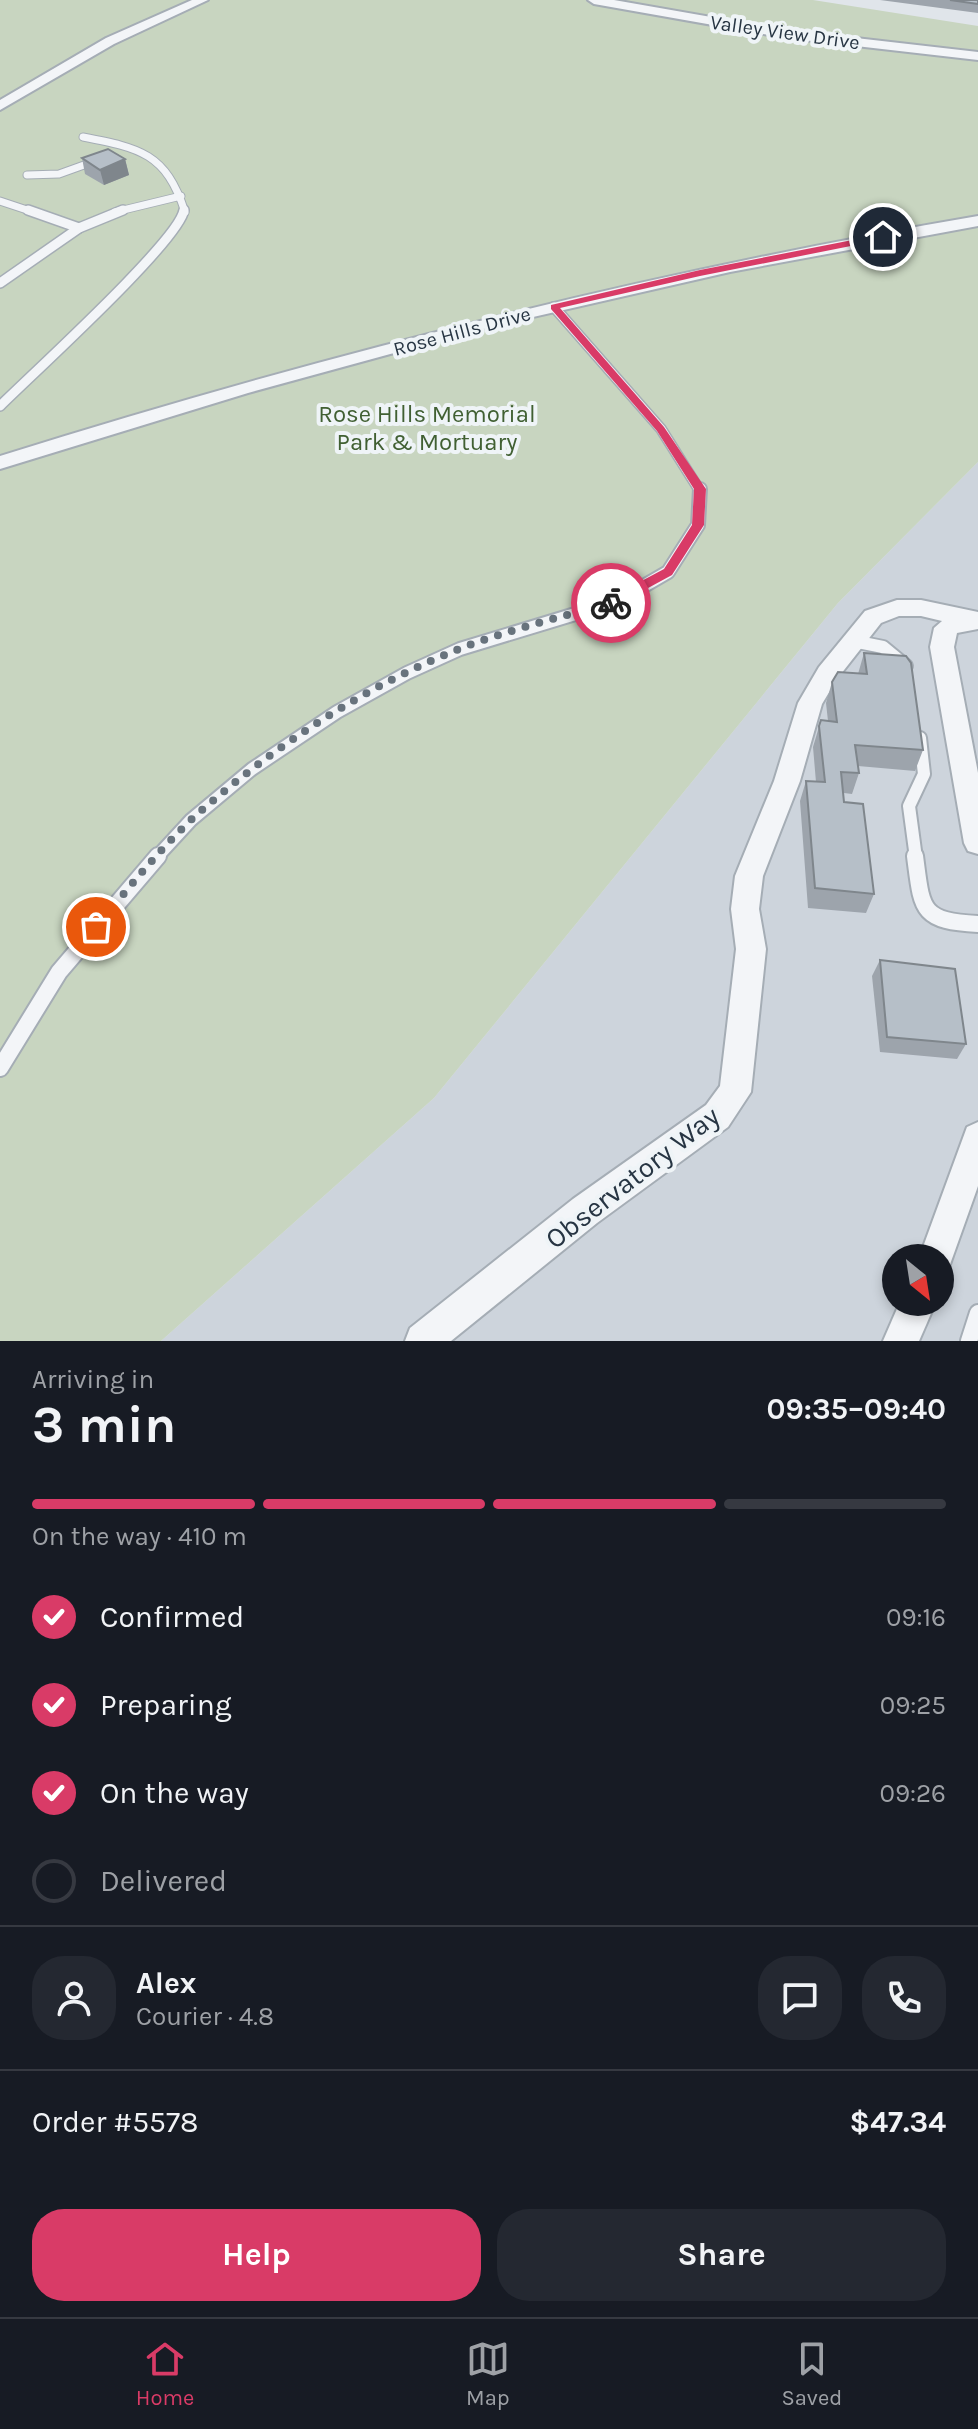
<!DOCTYPE html>
<meta charset="utf-8">
<style>
:root{--surface:#171b24;--page:#242831;--text:#f1f3f6;--muted:#9ea1a6;--line:#363941;--accent:#d93b67}
body{margin:0;font-family:Karla,sans-serif;background:var(--page);color:var(--text);height:100vh;display:flex;flex-direction:column;font-size:30px;white-space:nowrap}
*{box-sizing:border-box;margin:0}
p{font-size:26px;color:var(--muted)}
.icon{flex:none;width:44px;height:44px;fill:none;stroke:currentColor;stroke-width:2;stroke-linecap:round;stroke-linejoin:round}
.map{position:relative;height:1341px;overflow:hidden}
.sheet{display:flex;flex-direction:column;background:var(--surface);flex:1}
.sheet>*{flex:none}
.needle{width:52px;rotate:150deg}
.buttons{position:absolute;left:882px;top:1244px;display:grid;gap:16px}
.buttons a{display:grid;place-items:center;width:72px;height:72px;border-radius:50%;background:var(--surface);box-shadow:0 4px 12px #0003;font-size:40px}
.pin{position:absolute;display:grid;place-items:center;width:68px;height:68px;color:#fff;margin:-34px;border:4px solid #fff;border-radius:50%;box-shadow:0 2px 8px #0007}
.courier{position:absolute;display:grid;place-items:center;width:80px;height:80px;margin:-40px;border:6px solid #d93b67;border-radius:50%;background:#fff;color:#222;box-shadow:0 2px 10px #0007}
.headline em{font-style:normal;font-weight:700}
.headline div{display:flex;flex-direction:column-reverse}
.headline{display:flex;align-items:center;justify-content:space-between;height:136px;padding:0 32px}
h1{font-size:52px;font-weight:700;line-height:60px}
.bar{display:grid;grid-template-columns:repeat(4,1fr);gap:12px 8px;align-content:center;height:96px;padding:0 32px}
.bar i{height:10px;border-radius:6px;background:var(--line)}
.bar .active{background:var(--accent)}
.bar p{grid-column:span 4}
.line{display:flex;align-items:center;gap:20px;padding:0 32px;border-top:2px solid var(--line)}
.line div{flex:1}
.round{display:grid;place-items:center;flex:none;width:84px;height:84px;border-radius:32px;background:var(--page)}
ol{padding:0 32px;list-style:none}
li{display:flex;align-items:center;gap:24px;height:88px}
li p{margin-inline-start:auto}
li .icon{padding:8px;border-radius:50%;background:var(--accent);color:#fff;stroke-width:4}
li:last-child{color:var(--muted)}
li i{width:44px;height:44px;border:4px solid var(--line);border-radius:50%}
.button{display:flex;gap:16px;margin-top:auto;padding:16px 32px}
.button a{flex:1;height:92px;border-radius:32px;background:var(--accent);color:#fff;font-size:32px;font-weight:700;line-height:92px;text-align:center}
.button a+a{background:var(--page);color:var(--text)}
.dock{display:flex;justify-content:space-around;align-items:center;height:112px;border-top:2px solid var(--line);background:var(--surface);font-size:22px;color:var(--muted)}
.dock a{display:grid;justify-items:center;gap:4px}
.dock .active{color:var(--accent)}
.map>svg:first-child{display:block}
.built{fill:#cdd4dc;fill-rule:evenodd}
.green{fill:#c8d5c0}
.lines{fill:none;stroke-linecap:round;stroke-linejoin:round}
.lane-far3-casing{stroke:#a5adb5;stroke-width:9}
.lane-far2-casing{stroke:#a5adb5;stroke-width:12}
.lane-far1-casing{stroke:#a5adb5;stroke-width:16}
.lane-casing{stroke:#a5adb5;stroke-width:20}
.street-casing{stroke:#a5adb5;stroke-width:4}
.lane-far3{stroke:#f3f5f8;stroke-width:7}
.lane-far2{stroke:#f3f5f8;stroke-width:9}
.lane-far1{stroke:#f3f5f8;stroke-width:12}
.lane{stroke:#f3f5f8;stroke-width:16}
.street{fill:#f3f5f8;fill-rule:evenodd}
.wall{fill:#9da4ac}
.shaded-wall{fill:#7f868c}
.building{fill:#b6bfc8;stroke:#7f868c;stroke-width:2}
.route{fill:#d93b67}
.done{stroke:#68737d;stroke-width:8;stroke-dasharray:0 14.4}
.labels{text-anchor:middle;stroke-width:8;stroke-linejoin:round;paint-order:stroke}
.far-street-label{font-size:20px;fill:#273543;stroke:#eff4f7}
.park-label{font-size:24px;fill:#416033;stroke:#eff4f7}
.near-street-label{font-size:28px;fill:#273543;stroke:#eff4f7}
</style>
<div class="map">
<svg width="978" height="1341" viewBox="0 0 978 1341">
<rect width="100%" height="100%" fill="#e0e5ea"/>
<path class="built" d="M978 462V1341H161L434 1098 838 603ZM896 1258H940V1302H896Z"/>
<path class="green" d="M0 0H813L978 26V462L838 603 434 1098 161 1341H0Z"/>
<g class="lines">
<defs>
<g id="lane-far3">
<path d="M83 137C140 148 166 153 185 212"/>
<path d="M27 175 59 174 84 165"/>
<path d="M0 201 33 212"/>
<path d="M115 212 181 196"/>
</g>
<g id="lane-far2">
<path d="M28 210 79 228"/>
<path d="M0 283 79 228 123 210"/>
<path d="M554 307 661 429 700 491"/>
<path d="M0 406C31 375 179 241 184 210"/>
</g>
<g id="lane-far1">
<path d="M853 641 883 647 906 666"/>
<path d="M156 858 191 820 252 769 337 712 407 673 460 649 618 601 668 572 698 525 700 489"/>
<path d="M916 858 909 806 924 774 920 738"/>
</g>
<g id="lane">
<path d="M915 856C922 910 920 921 978 924"/>
<path d="M0 1068 59 972 158 856"/>
<path d="M969 1341 978 1313"/>
</g>
<g id="street">
<path d="M192 0H208L114 44 0 110V100L106 38Z"/>
<path d="M588 0H614L786 30 978 52V60L786 38 594 4Z"/>
<path d="M978 216V226L730 272 489 327 248 393 0 469V456C322 355 646 273 978 216Z"/>
<path d="M897 600H921L978 612V629L957 633 954 647 978 773V854L968 851 964 843 930 647 934 628 942 621 921 616H899L881 623 837 679 822 704 800 781 763 876 759 909 766 949 751 1092 728 1127 597 1223 451 1341H405L410 1328 573 1199 706 1105 720 1086 736 949 731 909 735 876 774 781 798 703 819 667 865 611Z"/>
<path d="M978 1122V1186L948 1270 940 1274V1258H919L967 1127Z"/>
<path d="M900 1302H936L919 1341H883Z"/>
</g>
</defs>
<use href="#lane-far3" class="lane-far3-casing"/>
<use href="#lane-far2" class="lane-far2-casing"/>
<use href="#lane-far1" class="lane-far1-casing"/>
<use href="#lane" class="lane-casing"/>
<use href="#street" class="street-casing"/>
<use href="#lane-far3" class="lane-far3"/>
<use href="#lane-far2" class="lane-far2"/>
<use href="#lane-far1" class="lane-far1"/>
<use href="#lane" class="lane"/>
<use href="#street" class="street"/>
</g>
<g class="wall">
<path d="M880 0H978V13Z"/>
<path d="M82 158 125 159 129 175 104 185 85 174Z"/>
<path d="M864 653 923 750 915 771 858 766 859 773 852 794 844 793V802L874 894 866 913 808 908 800 801 806 781 816 782 813 747 821 720 828 721 826 703 832 682 858 674Z"/>
<path d="M880 960 966 1044 957 1059 880 1052 872 976Z"/>
</g>
<path class="shaded-wall" d="M125 159 129 175 104 185 100 170Z"/>
<g class="building">
<path d="M950 0H978V4Z"/>
<path d="M108 149 125 159 100 170 82 158Z"/>
<path d="M864 653 906 656 911 663 923 750 855 745 859 773 841 772 844 802 863 804 874 894 815 888 806 781 825 782 819 726 821 720 837 722 832 682 838 672 867 674Z"/>
<path d="M880 960 955 969 966 1044 887 1037Z"/>
</g>
<path class="route" d="M883 234 886 239 700 276 560 308 664 427 706 489 704 525 672 575 615 606H606V600L664 569 692 525 694 489 657 431 551 309V305L700 270Z"/>
<g class="lines">
<path class="done" d="M96 927C127 890 158 851 193 818 270 749 363 687 459 649 508 630 560 617 611 603"/>
</g>
<g class="labels">
<g class="far-street-label">
<text transform="translate(785 32) rotate(8)" y="7">Valley View Drive</text>
<text transform="translate(462 331) rotate(-15)" y="7">Rose Hills Drive</text>
</g>
<g class="park-label">
<text x="427" y="422">Rose Hills Memorial<tspan x="427" dy="28">Park &amp; Mortuary</tspan></text>
</g>
<g class="near-street-label">
<text transform="translate(632 1177) rotate(-38)" y="10">Observatory Way</text>
</g>
</g>
</svg>
<div class="buttons">
<a><svg class="needle" viewBox="-14 -14 28 28"><path d="M0-13l5 13h-10z" fill="#e53935"/><path d="M0 13l5-13h-10z" fill="#9ea1a6"/></svg></a>
</div>
<div class="pin" style="left:96px;top:927px;background:#ea580c"><svg class="icon" aria-label="bag" viewBox="0 0 24 24"><path d="M5 8h14l-1 12H6zM9 8a3 3 0 0 1 6 0"/></svg></div>
<div class="pin" style="left:883px;top:237px;background:#1f2937"><svg class="icon" aria-label="home" viewBox="0 0 24 24"><path d="M3 11l9-7 9 7M6 9v11h12V9"/></svg></div>
<div class="courier" style="left:611px;top:603px"><svg class="icon" aria-label="bike" viewBox="0 0 24 24"><circle cx="6" cy="16" r="4"/><circle cx="18" cy="16" r="4"/><path d="M6 16l4-8h5l3 8M10 8l3 8H6M13 5h3"/></svg></div>
</div>
<section class="sheet">
<div class="headline"><div><h1>3 min</h1><p>Arriving in</p></div><em>09:35–09:40</em></div>
<div class="bar"><i class="active"></i><i class="active"></i><i class="active"></i><i></i><p>On the way · 410 m</p></div>
<ol>
<li><svg class="icon" aria-label="check" viewBox="0 0 24 24"><path d="M5 12l5 5 9-10"/></svg>Confirmed<p>09:16</p></li>
<li><svg class="icon" aria-label="check" viewBox="0 0 24 24"><path d="M5 12l5 5 9-10"/></svg>Preparing<p>09:25</p></li>
<li><svg class="icon" aria-label="check" viewBox="0 0 24 24"><path d="M5 12l5 5 9-10"/></svg>On the way<p>09:26</p></li>
<li><i></i>Delivered</li>
</ol>
<div class="line" style="height:144px"><a class="round"><svg class="icon" aria-label="person" viewBox="0 0 24 24"><circle cx="12" cy="8" r="4"/><path d="M4 21q1-7 8-7t8 7"/></svg></a><div><b>Alex</b><p>Courier · 4.8</p></div><a class="round"><svg class="icon" aria-label="chat" viewBox="0 0 24 24"><path d="M4 5h16v11H9l-5 4z"/></svg></a><a class="round"><svg class="icon" aria-label="phone" viewBox="0 0 24 24"><path d="M5 4h4l2 5-3 2q2 4 5 5l2-3 5 2v4C11 20 4 13 5 4z"/></svg></a></div>
<div class="line" style="height:104px"><div>Order #5578</div><b>$47.34</b></div>
<div class="button"><a>Help</a><a>Share</a></div>
</section>
<nav class="dock">
<a class="active"><svg class="icon" aria-label="home" viewBox="0 0 24 24"><path d="M3 11l9-7 9 7M6 9v11h12V9"/></svg>Home</a>
<a><svg class="icon" aria-label="map" viewBox="0 0 24 24"><path d="M3 6l6-2 6 2 6-2v14l-6 2-6-2-6 2zM9 4v14M15 6v14"/></svg>Map</a>
<a><svg class="icon" aria-label="saved" viewBox="0 0 24 24"><path d="M7 4h10v16l-5-4-5 4z"/></svg>Saved</a>
</nav>
